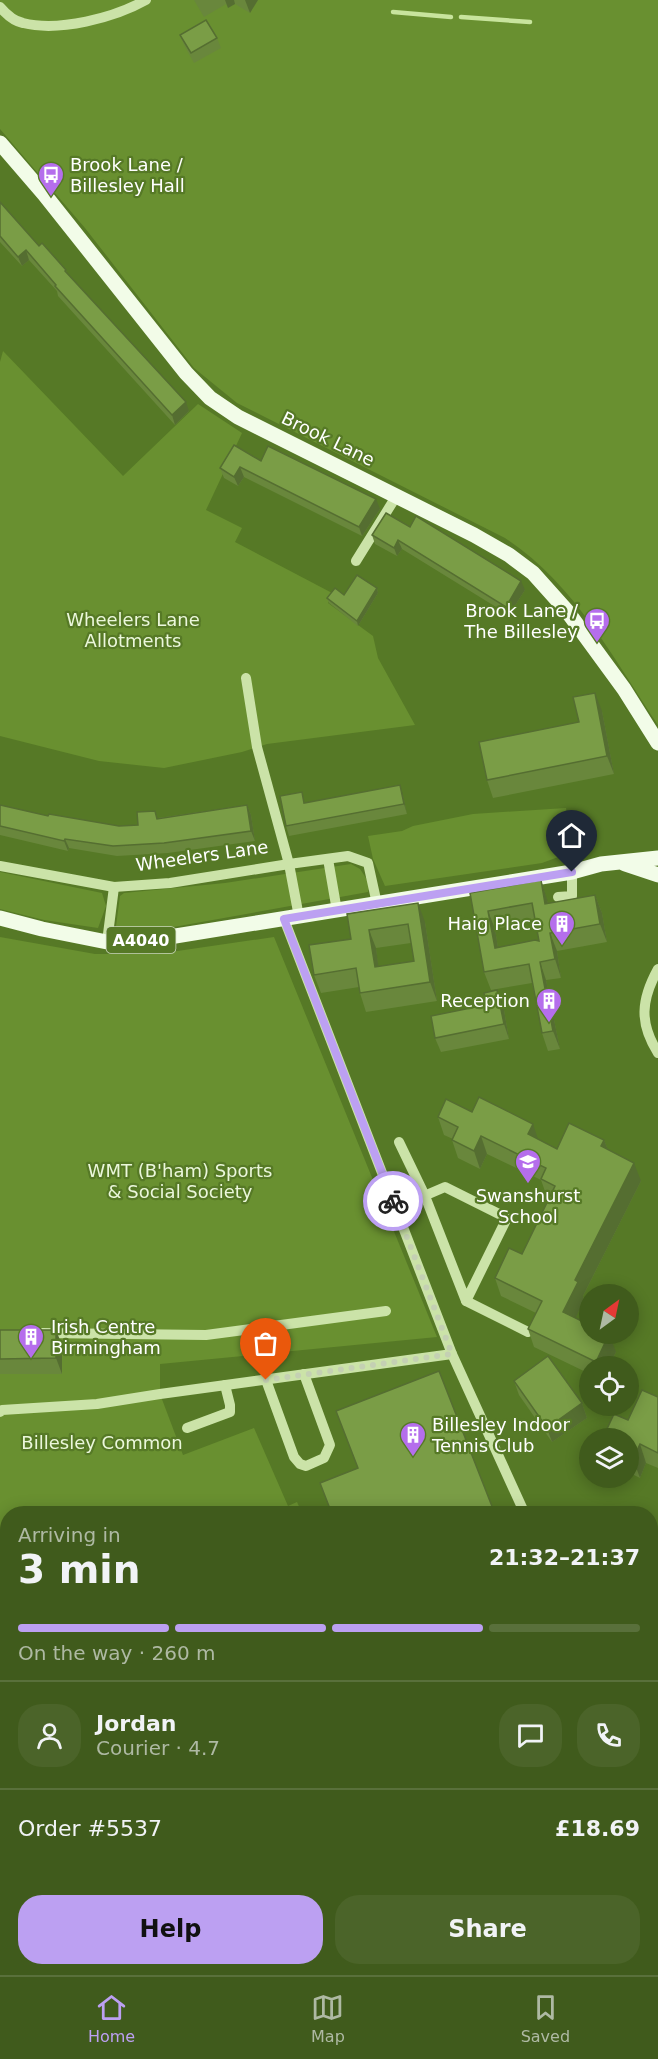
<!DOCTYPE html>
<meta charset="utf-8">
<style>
:root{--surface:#405b1c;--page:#4b6429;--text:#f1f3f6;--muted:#aeb9a3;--line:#59703b;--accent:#bca0f2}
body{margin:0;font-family:"DejaVu Sans",sans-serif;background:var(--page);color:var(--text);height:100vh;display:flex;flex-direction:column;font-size:22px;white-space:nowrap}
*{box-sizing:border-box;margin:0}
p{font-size:20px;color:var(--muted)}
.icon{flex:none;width:33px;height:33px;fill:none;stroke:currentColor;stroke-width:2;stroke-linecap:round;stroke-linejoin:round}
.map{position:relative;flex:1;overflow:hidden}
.panel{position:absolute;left:0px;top:1506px;width:658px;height:470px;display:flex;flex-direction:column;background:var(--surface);border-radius:24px 24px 0 0;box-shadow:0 3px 15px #0003}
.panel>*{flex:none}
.needle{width:39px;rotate:33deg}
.controls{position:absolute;left:579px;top:1284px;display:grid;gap:12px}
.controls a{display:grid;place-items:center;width:60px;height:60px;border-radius:50%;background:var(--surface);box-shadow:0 3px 15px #0003;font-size:30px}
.pin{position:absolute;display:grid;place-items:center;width:51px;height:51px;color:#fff;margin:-62px -26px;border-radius:50% 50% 50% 0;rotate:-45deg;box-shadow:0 0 6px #0007}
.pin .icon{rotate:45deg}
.courier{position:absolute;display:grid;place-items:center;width:60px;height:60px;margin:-30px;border:4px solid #bca0f2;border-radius:50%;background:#fff;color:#222;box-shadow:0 2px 8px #0007}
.headline em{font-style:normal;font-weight:800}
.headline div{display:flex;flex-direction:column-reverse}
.headline{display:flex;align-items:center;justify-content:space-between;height:102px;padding:0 18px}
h1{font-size:39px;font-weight:800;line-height:45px}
.bar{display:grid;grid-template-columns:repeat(4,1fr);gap:9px 6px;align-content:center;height:72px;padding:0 18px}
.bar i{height:8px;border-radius:4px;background:var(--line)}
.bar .current{background:var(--accent)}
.bar p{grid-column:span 4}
.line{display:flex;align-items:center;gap:15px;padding:0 18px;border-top:2px solid var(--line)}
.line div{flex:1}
.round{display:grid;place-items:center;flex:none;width:63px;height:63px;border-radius:24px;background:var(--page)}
.cta{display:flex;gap:12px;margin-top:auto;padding:12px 18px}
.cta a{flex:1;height:69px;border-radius:24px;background:var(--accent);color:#111;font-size:24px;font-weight:800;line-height:69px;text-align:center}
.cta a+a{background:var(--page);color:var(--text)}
.tab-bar{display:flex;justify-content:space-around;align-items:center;height:84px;border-top:2px solid var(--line);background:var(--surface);font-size:16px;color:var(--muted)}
.tab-bar a{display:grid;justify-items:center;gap:3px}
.tab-bar .current{color:var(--accent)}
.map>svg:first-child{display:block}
.green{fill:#699030}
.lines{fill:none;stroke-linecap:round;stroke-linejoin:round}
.stream{stroke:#c8e49d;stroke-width:4.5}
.minor{stroke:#cbe3a8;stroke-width:10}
.major{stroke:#f2fce8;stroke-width:15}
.wall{fill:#69873c;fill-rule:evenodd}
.shaded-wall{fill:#556e31}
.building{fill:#7a9d46;stroke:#556e31;stroke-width:1.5;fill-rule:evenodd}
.done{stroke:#c4d0b3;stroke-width:6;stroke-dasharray:0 10.8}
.route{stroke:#bca0f2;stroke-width:8}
.labels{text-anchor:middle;stroke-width:4.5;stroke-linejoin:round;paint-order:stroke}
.shield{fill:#567926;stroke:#ccd7be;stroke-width:1.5}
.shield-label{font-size:16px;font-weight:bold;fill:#fff}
.poi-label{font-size:18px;fill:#fff;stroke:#567926;text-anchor:start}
.street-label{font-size:18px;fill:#fff;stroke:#567926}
.park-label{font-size:18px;fill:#ebf7db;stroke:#567926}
</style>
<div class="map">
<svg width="658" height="1975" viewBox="0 0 658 1975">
<rect width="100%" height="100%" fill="#567926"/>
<g class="green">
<path d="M0 0H658V725C614 659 573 582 505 538L237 403 194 368 85 228 0 129Z"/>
<path d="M3 351 123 476 198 404 242 433 206 510 242 528 235 542 334 594 328 603 373 636 378 658 415 725 267 744 242 752 164 768 99 761 0 736V362Z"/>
<path d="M566 808C570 828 563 837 561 856L542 863 385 886 373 859 368 836 402 831 413 826 473 814Z"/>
<path d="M351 864 360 869 370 884 368 892 140 933 120 931 116 926 120 896 124 893 225 883Z"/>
<path d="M0 872 102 893 106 906 98 928 44 920 0 909Z"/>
<path d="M0 937 95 954H157L274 937 437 1337 160 1364V1394L183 1455 254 1428 288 1506 297 1502 302 1513 8 1514V1968H651V1587L658 1596V1975H0Z"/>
</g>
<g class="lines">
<g class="stream">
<path d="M393 12 451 17"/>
<path d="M461 17 530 22"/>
</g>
<g class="minor">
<path d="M0 7C6 14 13 21 23 23 59 32 114 18 146 0"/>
<path d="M356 561 397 495"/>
<path d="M246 678 257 747 289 864 299 917"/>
<path d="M328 859 337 911"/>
<path d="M0 866 114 887 170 883 289 864 348 856 368 863 377 904"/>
<path d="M558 897 572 896V872"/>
<path d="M284 919 452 1354 525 1514"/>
<path d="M107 942 114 887"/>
<path d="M658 969C641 1000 639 1023 658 1053"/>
<path d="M396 1208C412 1201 429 1194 445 1187L507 1218 466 1301 425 1196 399 1142"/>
<path d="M466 1301 528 1332"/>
<path d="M42 1333 206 1335 386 1311"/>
<path d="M266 1380 294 1457 300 1464 306 1466 324 1458 330 1445 304 1374"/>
<path d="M0 1412 2 1410 97 1404 160 1394 452 1354"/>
<path d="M187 1428 230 1412V1405L225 1385"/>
</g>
<g class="major">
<path d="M0 143 44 194 186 373 210 398 238 417 474 535 509 555 533 573 567 611 624 689 658 743"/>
<path d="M625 864 658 875"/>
<path d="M0 918 42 929 107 942 163 938 572 872 601 864 658 858"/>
</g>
</g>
<g class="wall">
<path d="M194 0H258L250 13 235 4 228 8 226 4 204 17Z"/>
<path d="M180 35 217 38 221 48 194 63 184 45Z"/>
<path d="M0 202 39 246 66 270 67 274 189 411 175 425 58 296 57 291 29 260 22 266 0 242Z"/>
<path d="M261 461 380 509 362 536 244 477 238 486 224 478 220 468Z"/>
<path d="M386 513 525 590 509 615 402 549 397 556 375 544 372 535Z"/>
<path d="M377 588 378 593 358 626 329 603 327 598Z"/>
<path d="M602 711 614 774 493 798 487 780 579 722Z"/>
<path d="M403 795 407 814 289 836 286 826 306 803Z"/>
<path d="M0 805 48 816 119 826 138 825 158 818 247 805 251 815 255 841 168 853 117 856 69 848 68 851 0 835Z"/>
<path d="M541 880 548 904 595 895 602 913 607 942 557 951 561 978 546 980 560 1049 548 1051 542 1033 532 983 491 990 484 972 470 893ZM535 921 539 941 498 948 495 929Z"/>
<path d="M347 914 425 922 437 1001 366 1012 360 993 359 987 321 993 314 975 351 939ZM411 943 414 961 378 967 376 948Z"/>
<path d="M503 1004 509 1039 441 1052 435 1038Z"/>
<path d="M472 1112 539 1140 557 1149 604 1140 608 1150 641 1181 583 1296 584 1300 575 1318 616 1352 609 1366H590V1374L534 1347 528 1329 536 1313 501 1296 495 1278 522 1254 549 1198 547 1197 541 1180 487 1154 480 1169 458 1158 452 1140 453 1139 444 1135 438 1117Z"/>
<path d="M0 1330 62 1345V1374H0Z"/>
<path d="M514 1381 582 1403 587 1418 552 1442 519 1395Z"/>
<path d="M658 1397V1468L646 1463 640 1478 628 1472V1438H609L606 1431 628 1420Z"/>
</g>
<g class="shaded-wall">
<path d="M225 0H234L235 4 228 8Z"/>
<path d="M245 0H258L250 13Z"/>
<path d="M26 250 29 260 22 266 18 257Z"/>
<path d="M186 402 189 411 175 425 172 415Z"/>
<path d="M240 467 244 477 238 486 234 477Z"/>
<path d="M376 499 380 509 362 536 359 527Z"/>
<path d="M398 540 402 549 397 556 394 548Z"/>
<path d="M521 581 525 590 509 615 506 607Z"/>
<path d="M377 588 378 593 358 626 357 621Z"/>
<path d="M595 693 602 711 614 774 607 756Z"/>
<path d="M400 785 403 795 407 814 404 804Z"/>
<path d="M247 805 251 815 255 841 251 831Z"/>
<path d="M65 839 69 848 68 851 64 841Z"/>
<path d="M541 880 547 899 552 922 545 904Z"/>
<path d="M595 895 602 913 607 942 600 924Z"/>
<path d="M418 903 425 922 437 1001 430 982Z"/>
<path d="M488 911 495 929 501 966 495 948Z"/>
<path d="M369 930 376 948 381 986 375 967Z"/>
<path d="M550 933 557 951 561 978 555 959Z"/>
<path d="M540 962 546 980 560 1049 553 1031Z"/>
<path d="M497 990 503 1004 509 1039 504 1024Z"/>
<path d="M533 1124 539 1142 528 1134Z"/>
<path d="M481 1136 487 1154 480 1169 474 1151Z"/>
<path d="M604 1140 611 1157 601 1146Z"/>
<path d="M634 1163 641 1181 583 1296 584 1300 570 1330 563 1312 575 1280Z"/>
<path d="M56 1330 62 1345V1374L56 1358Z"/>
<path d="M609 1334 616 1352 609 1366H597L596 1362Z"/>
<path d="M582 1403 587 1418 552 1442 547 1428Z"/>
<path d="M640 1444 646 1463 640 1478 633 1459Z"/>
</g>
<g class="building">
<path d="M206 20 217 38 191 53 180 35Z"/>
<path d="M0 202 39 246 42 243 66 270 65 271 186 402 172 415 55 286 56 285 26 250 18 257 0 236Z"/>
<path d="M234 445 261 461 268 446 376 499 359 527 240 467 234 477 220 468Z"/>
<path d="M386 513 410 527 416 516 521 581 506 607 398 540 394 548 372 535Z"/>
<path d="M357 575 377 588 357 621 327 598 335 588 344 595Z"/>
<path d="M595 693 607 756 487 780 479 742 579 722 573 697Z"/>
<path d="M400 785 404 804 286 826 280 796 302 792 304 803Z"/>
<path d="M0 805 48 816 49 814 119 826 138 825 137 812 155 811 157 819 247 805 251 831 164 843 113 846 65 839 64 841 0 826Z"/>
<path d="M541 880 545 904 595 895 600 924 550 933 555 959 540 962 553 1031 542 1033 529 964 484 972 470 893ZM532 903 539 941 535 940 495 948 488 911Z"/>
<path d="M418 903 430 982 360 993 356 968 314 975 309 945 351 939 347 914ZM408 924 414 961 375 967 369 930Z"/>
<path d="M497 990 504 1024 435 1038 431 1016 486 1005 484 993Z"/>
<path d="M479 1097 533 1124 528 1134 557 1149 569 1123 604 1140 601 1146 634 1163 575 1280 578 1282 563 1312 590 1325V1334H609L596 1362 528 1329 542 1301 495 1278 509 1248 522 1254 555 1186 541 1179 546 1168 481 1136 474 1151 452 1140 458 1127 438 1117 446 1099 472 1112Z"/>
<path d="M0 1330H56V1358L0 1359Z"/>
<path d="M548 1356 582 1403 547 1428 514 1381Z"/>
<path d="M439 1371 495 1514H332L320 1483 358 1468 336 1411Z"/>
<path d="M642 1390 658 1397V1453L640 1444 633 1459 628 1457V1438H621L606 1431 614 1414 628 1420Z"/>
</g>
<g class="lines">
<path class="done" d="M266 1380 452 1354 393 1201"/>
<path class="route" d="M393 1201 284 919 572 872"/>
</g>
<defs>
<symbol id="bus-pin" viewBox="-11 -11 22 30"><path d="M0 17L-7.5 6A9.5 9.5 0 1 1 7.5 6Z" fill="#b56eec" stroke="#567926"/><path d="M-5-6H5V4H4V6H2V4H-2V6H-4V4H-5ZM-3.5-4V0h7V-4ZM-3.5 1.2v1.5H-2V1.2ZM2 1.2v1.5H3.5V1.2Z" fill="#fff"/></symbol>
<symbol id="building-pin" viewBox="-11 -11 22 30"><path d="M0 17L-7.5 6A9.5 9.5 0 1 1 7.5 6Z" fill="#b56eec" stroke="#567926"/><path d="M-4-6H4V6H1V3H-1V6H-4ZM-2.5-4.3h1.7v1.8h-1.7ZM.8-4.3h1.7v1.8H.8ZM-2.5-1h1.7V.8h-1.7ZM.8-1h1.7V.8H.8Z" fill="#fff"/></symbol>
<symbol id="school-pin" viewBox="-11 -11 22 30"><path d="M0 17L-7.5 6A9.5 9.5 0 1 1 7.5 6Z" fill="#b56eec" stroke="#567926"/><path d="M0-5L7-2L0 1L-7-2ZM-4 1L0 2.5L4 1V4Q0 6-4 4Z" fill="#fff"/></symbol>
</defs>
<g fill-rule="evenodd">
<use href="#bus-pin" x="36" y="160" width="30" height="40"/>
<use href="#bus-pin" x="582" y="606" width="30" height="40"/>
<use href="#building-pin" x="547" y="909" width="30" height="40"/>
<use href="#building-pin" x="534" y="986" width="30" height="40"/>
<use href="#school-pin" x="513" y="1147" width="30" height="40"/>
<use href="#building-pin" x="16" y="1322" width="30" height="40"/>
<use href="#building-pin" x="398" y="1420" width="30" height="40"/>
</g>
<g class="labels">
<rect class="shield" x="106.5" y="927" width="69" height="26" rx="4.5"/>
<g class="shield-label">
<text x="141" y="946">A4040</text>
</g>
<g class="poi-label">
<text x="70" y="171">Brook Lane /<tspan x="70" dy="21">Billesley Hall</tspan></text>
<text x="578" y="617" text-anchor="end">Brook Lane /<tspan x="578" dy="21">The Billesley</tspan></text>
<text x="542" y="930" text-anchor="end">Haig Place</text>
<text x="530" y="1007" text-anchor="end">Reception</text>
<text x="528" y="1202" text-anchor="middle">Swanshurst<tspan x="528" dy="21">School</tspan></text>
<text x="51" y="1333">Irish Centre<tspan x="51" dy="21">Birmingham</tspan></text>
<text x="432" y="1431">Billesley Indoor<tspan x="432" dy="21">Tennis Club</tspan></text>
</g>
<g class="street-label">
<text transform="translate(328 439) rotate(26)" y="6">Brook Lane</text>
<text transform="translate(202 856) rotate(-8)" y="6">Wheelers Lane</text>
</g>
<g class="park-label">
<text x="133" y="626">Wheelers Lane<tspan x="133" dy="21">Allotments</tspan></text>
<text x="180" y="1177">WMT (B'ham) Sports<tspan x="180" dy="21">&amp; Social Society</tspan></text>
<text x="102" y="1449">Billesley Common</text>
</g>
</g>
</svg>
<div class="controls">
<a><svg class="needle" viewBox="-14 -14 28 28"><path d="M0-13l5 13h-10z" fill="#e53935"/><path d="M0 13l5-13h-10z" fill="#aeb9a3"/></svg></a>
<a><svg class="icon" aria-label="locate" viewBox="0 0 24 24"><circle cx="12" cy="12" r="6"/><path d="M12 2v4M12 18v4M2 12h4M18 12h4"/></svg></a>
<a><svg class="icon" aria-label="layers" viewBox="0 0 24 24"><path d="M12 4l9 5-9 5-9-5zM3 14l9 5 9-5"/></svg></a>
</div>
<div class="pin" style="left:266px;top:1380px;background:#ea580c"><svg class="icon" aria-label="bag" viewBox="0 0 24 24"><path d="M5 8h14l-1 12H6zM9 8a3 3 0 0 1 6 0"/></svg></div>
<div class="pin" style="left:572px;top:872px;background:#1f2937"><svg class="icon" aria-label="home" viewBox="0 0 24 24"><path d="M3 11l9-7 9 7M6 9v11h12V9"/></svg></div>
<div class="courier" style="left:393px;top:1201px"><svg class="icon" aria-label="bike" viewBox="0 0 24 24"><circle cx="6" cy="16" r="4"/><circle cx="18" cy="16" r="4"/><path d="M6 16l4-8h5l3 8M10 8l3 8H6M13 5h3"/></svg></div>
<section class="panel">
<div class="headline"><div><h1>3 min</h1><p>Arriving in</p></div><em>21:32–21:37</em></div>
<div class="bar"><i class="current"></i><i class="current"></i><i class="current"></i><i></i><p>On the way · 260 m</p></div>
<div class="line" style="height:108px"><a class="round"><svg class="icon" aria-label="person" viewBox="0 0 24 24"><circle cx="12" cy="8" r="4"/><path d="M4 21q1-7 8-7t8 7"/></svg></a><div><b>Jordan</b><p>Courier · 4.7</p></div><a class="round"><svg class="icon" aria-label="chat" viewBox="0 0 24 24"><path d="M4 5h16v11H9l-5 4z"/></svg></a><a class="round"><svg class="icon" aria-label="phone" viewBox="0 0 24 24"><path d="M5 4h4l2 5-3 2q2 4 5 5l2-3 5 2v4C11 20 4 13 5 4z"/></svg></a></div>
<div class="line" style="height:78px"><div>Order #5537</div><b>£18.69</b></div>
<div class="cta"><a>Help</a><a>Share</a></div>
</section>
</div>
<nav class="tab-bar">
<a class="current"><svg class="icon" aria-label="home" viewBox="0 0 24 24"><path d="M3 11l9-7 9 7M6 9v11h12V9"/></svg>Home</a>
<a><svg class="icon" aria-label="map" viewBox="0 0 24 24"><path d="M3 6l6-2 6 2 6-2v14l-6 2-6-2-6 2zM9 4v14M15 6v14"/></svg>Map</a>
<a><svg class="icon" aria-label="saved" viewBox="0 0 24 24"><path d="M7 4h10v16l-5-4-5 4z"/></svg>Saved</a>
</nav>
